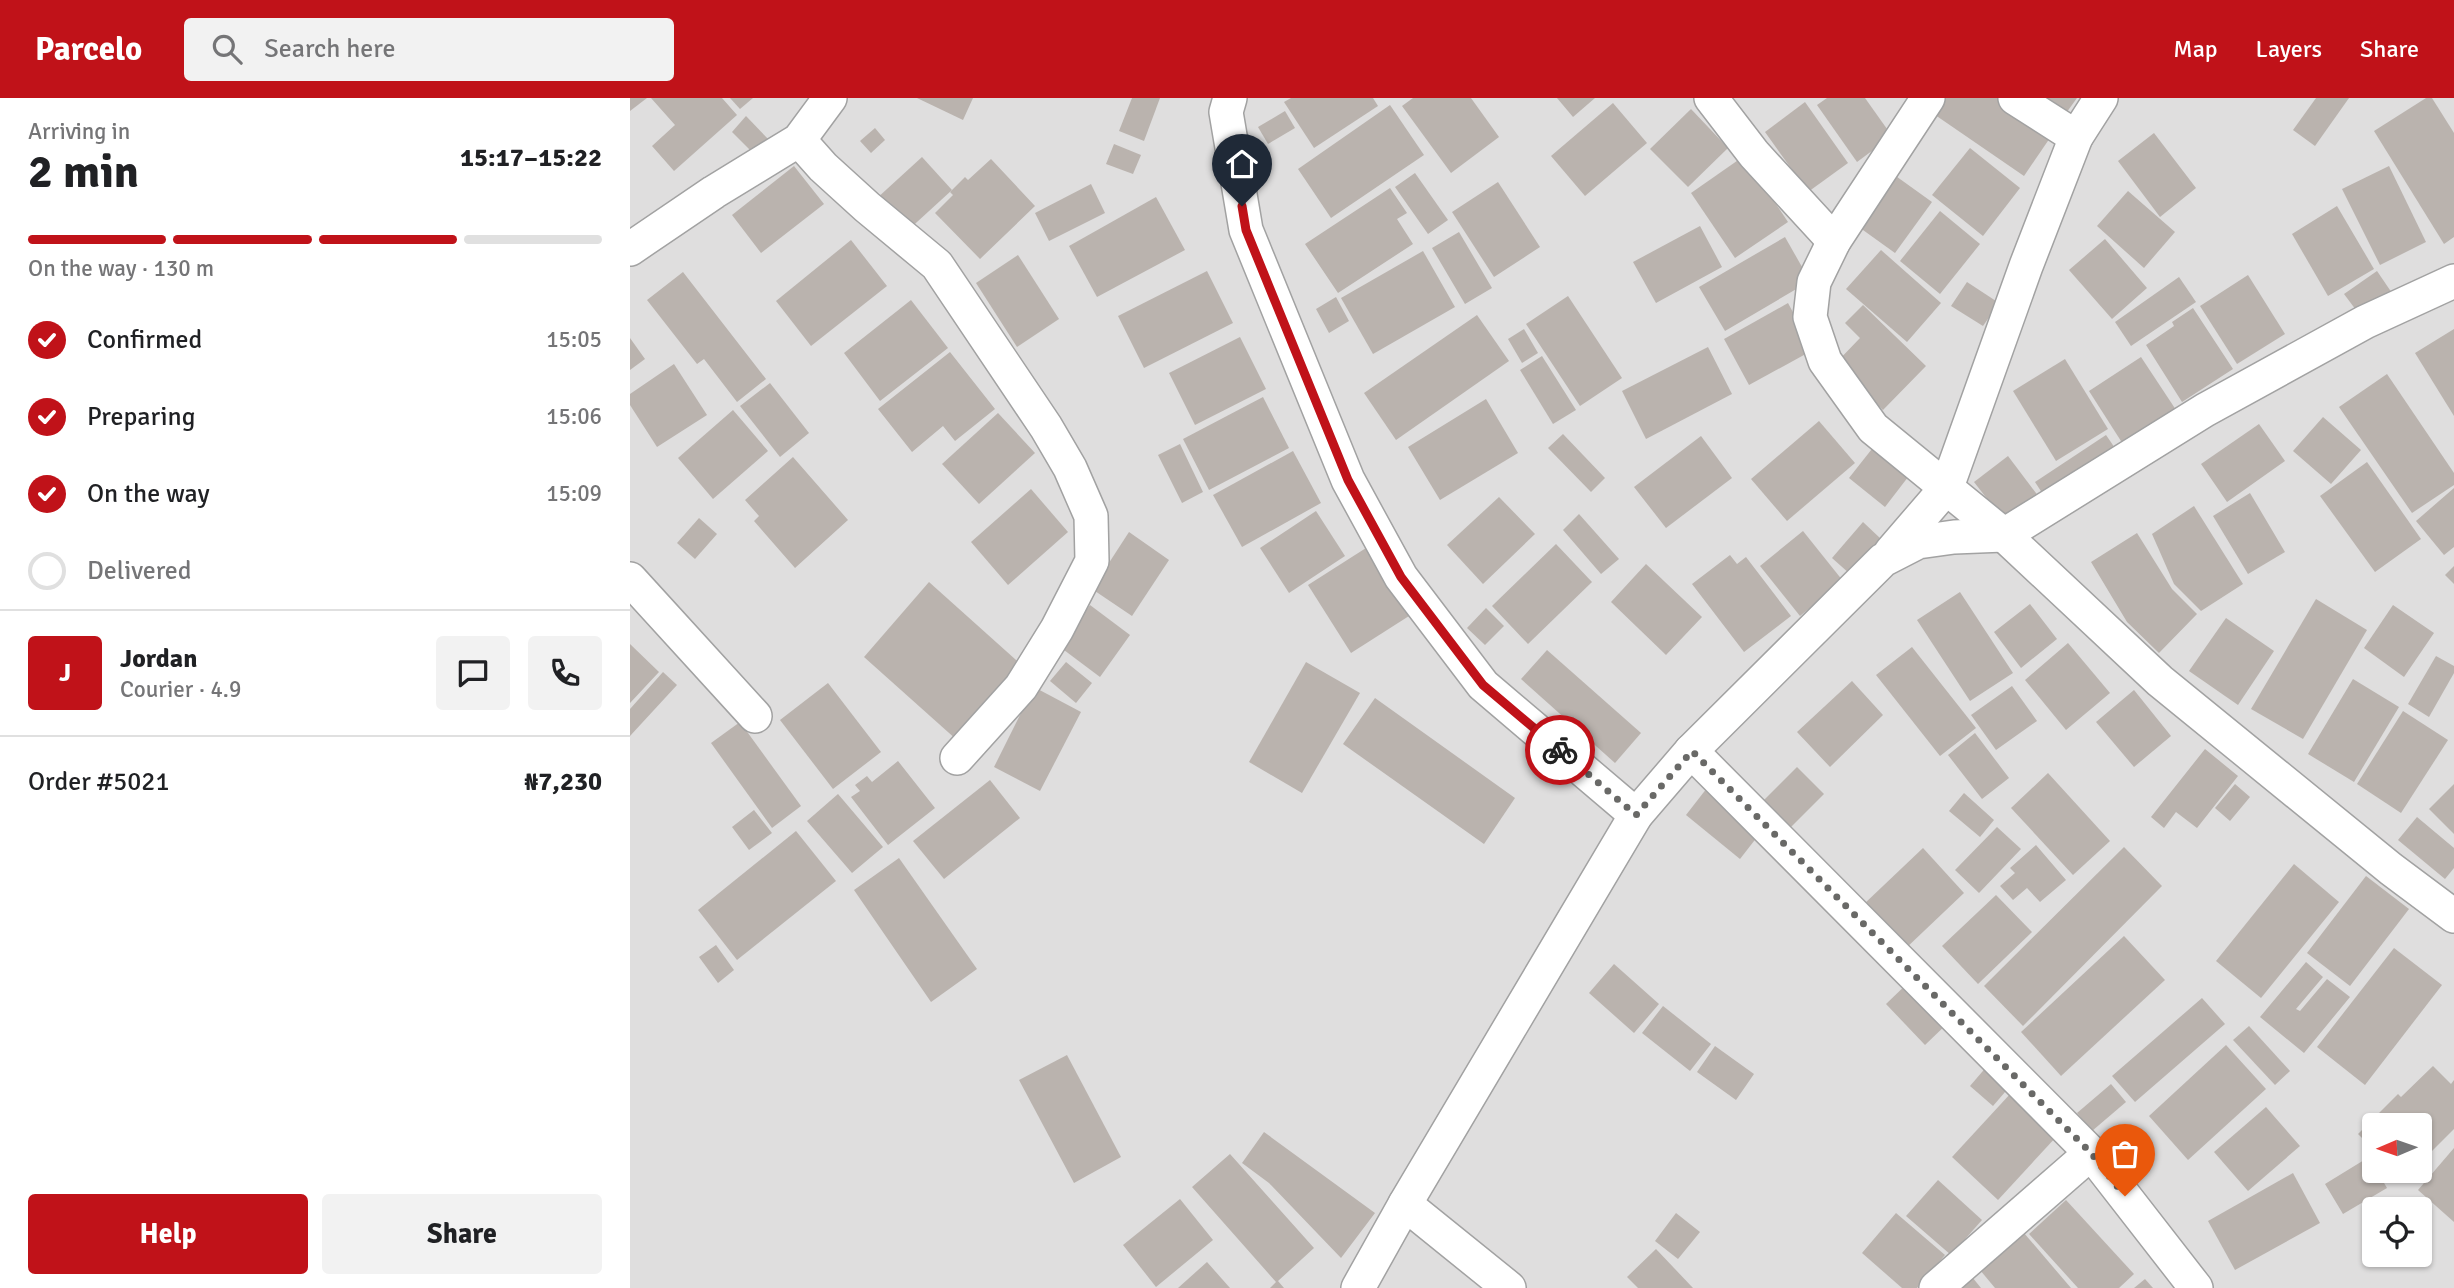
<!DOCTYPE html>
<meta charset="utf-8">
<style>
:root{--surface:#fff;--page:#f2f2f2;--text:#202124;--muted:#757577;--line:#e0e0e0;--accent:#c01219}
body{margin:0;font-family:Signika,sans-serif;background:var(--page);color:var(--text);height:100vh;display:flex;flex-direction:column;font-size:26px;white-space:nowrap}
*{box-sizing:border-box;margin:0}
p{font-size:23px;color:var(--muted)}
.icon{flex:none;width:38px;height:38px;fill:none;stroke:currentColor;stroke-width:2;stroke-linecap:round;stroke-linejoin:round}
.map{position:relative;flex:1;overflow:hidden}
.drawer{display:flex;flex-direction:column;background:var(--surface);width:630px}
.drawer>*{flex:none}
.needle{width:46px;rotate:268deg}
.controls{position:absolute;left:1732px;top:1015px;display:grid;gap:14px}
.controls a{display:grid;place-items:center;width:70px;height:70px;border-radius:7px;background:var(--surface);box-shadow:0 2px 5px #0004;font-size:35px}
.pin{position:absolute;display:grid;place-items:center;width:60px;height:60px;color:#fff;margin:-72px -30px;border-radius:50% 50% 50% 0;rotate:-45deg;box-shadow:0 0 7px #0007}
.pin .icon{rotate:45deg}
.courier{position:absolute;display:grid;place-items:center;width:70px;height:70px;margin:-35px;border:5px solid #c01219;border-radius:50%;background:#fff;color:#222;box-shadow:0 2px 9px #0007}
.headline em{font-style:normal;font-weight:700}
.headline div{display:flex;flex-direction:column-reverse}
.headline{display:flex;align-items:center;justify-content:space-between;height:119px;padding:0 28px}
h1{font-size:46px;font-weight:700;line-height:52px}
.bar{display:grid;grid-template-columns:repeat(4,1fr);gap:10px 7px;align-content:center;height:84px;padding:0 28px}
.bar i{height:9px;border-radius:5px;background:var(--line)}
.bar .current{background:var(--accent)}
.bar p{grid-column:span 4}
.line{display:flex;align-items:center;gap:18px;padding:0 28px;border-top:2px solid var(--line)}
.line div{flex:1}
.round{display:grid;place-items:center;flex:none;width:74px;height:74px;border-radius:7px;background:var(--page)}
ol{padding:0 28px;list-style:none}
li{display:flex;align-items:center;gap:21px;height:77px}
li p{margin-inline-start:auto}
li .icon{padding:7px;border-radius:50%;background:var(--accent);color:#fff;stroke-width:4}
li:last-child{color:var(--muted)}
li i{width:38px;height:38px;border:4px solid var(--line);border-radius:50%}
.cta{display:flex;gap:14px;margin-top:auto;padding:14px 28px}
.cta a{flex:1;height:80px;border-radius:7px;background:var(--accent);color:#fff;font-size:28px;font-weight:700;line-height:80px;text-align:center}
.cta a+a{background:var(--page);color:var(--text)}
header{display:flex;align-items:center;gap:42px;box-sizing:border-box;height:98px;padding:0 35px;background:var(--accent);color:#fff}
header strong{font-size:33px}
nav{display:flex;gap:38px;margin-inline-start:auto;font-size:24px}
.search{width:490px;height:63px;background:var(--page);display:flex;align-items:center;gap:18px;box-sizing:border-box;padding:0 24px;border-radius:7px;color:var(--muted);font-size:26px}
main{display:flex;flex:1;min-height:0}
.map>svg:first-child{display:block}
.residential{fill:#dfdede;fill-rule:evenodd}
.building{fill:#bab3ae}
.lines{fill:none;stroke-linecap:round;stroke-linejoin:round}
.minor-casing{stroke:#a2a2a2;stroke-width:36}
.minor{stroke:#fff;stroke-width:33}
.done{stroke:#696967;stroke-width:7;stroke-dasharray:0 12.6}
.route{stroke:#c01219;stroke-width:9}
</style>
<header>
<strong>Parcelo</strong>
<div class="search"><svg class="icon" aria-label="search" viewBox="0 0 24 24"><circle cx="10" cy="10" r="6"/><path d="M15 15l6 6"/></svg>Search here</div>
<nav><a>Map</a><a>Layers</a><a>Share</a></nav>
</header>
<main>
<section class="drawer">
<div class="headline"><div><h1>2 min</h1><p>Arriving in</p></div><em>15:17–15:22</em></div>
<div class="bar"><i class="current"></i><i class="current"></i><i class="current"></i><i></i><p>On the way · 130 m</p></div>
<ol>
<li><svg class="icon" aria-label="check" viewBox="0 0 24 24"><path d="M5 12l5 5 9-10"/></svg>Confirmed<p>15:05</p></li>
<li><svg class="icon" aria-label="check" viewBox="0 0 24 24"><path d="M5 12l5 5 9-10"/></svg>Preparing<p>15:06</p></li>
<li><svg class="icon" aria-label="check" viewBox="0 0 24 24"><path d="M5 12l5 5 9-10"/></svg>On the way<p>15:09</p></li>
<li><i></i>Delivered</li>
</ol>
<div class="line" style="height:126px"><b class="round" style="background:var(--accent);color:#fff">J</b><div><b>Jordan</b><p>Courier · 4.9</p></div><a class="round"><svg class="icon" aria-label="chat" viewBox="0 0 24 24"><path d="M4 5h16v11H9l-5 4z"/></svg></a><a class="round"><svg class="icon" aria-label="phone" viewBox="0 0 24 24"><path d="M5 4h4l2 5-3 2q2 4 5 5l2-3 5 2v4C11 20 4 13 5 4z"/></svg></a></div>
<div class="line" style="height:91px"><div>Order #5021</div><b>₦7,230</b></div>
<div class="cta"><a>Help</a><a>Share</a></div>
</section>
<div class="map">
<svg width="1824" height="1190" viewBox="0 0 1824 1190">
<rect width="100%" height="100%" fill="#f0eee9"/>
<path class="residential" d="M0 0H1824V1190H0ZM1745 1027H1790V1073H1745ZM1745 1111H1790V1157H1745Z"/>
<g class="building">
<path d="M0 0H17L0 13Z"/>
<path d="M21 0H92L107 17 44 73 22 48 45 27Z"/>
<path d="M100 0H123L110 11Z"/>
<path d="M287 0H343L333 22Z"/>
<path d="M502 0H530L514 43 489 33Z"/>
<path d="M661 0H743L748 8 684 50 654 4Z"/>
<path d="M783 0H841L869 39 821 75 772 8Z"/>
<path d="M927 0H965L943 19Z"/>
<path d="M1197 0H1235L1262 38 1227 64 1187 7Z"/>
<path d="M1302 0H1376L1424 34 1394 78 1295 10Z"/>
<path d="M1408 0H1447L1434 18Z"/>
<path d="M1686 0H1719L1685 48 1663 32Z"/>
<path d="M1796 0H1802L1824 35V139L1814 146 1744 33Z"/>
<path d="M1175 4 1218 65 1178 94 1135 34Z"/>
<path d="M983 5 1017 45 955 98 921 58Z"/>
<path d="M760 7 794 57 701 120 668 71Z"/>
<path d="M1061 11 1098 50 1058 89 1020 51Z"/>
<path d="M655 13 665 30 638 46 628 29Z"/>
<path d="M116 18 139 42 125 57 102 34Z"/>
<path d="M245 30 255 42 241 55 230 43Z"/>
<path d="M1524 35 1566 90 1530 119 1488 63Z"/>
<path d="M484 46 511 57 503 76 476 66Z"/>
<path d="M1340 50 1390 90 1353 138 1302 97Z"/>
<path d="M1114 58 1158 124 1105 160 1061 95Z"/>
<path d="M292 59 322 92 275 135 245 102Z"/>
<path d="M361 61 405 108 350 161 305 115 323 97 320 94 335 79 338 82Z"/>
<path d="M164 68 194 106 131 155 102 117Z"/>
<path d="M1759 68 1796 144 1750 167 1712 91Z"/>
<path d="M785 75 818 122 798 136 765 89Z"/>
<path d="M1263 76 1302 104 1265 155 1226 127Z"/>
<path d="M868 84 910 149 864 179 822 114Z"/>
<path d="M461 86 475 115 419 143 405 115Z"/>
<path d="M760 90 777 115 767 121 783 146 708 195 675 146Z"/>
<path d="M1498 93 1545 134 1514 170 1467 128Z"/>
<path d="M526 99 555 152 467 199 439 148Z"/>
<path d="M1707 108 1744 171 1698 198 1662 136Z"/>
<path d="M1310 113 1350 146 1310 196 1270 163Z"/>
<path d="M1070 128 1092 169 1026 205 1003 164Z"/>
<path d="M829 134 862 190 835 206 802 150Z"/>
<path d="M1155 139 1180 183 1095 233 1069 189Z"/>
<path d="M1475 141 1517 190 1482 221 1439 172Z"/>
<path d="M221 142 257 188 181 248 146 203Z"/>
<path d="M1251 152 1311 205 1277 244 1216 191Z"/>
<path d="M793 153 825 209 743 256 711 200Z"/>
<path d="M388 157 429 221 387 249 346 185Z"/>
<path d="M577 173 603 225 514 270 488 218Z"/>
<path d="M1747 173 1764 198 1732 220 1714 196Z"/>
<path d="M53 174 136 281 107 304 74 261 67 266 17 202Z"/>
<path d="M1618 177 1655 236 1607 266 1570 208Z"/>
<path d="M1549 179 1566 204 1501 248 1485 224Z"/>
<path d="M1337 184 1369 205 1353 228 1321 208Z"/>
<path d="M938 198 992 280 950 308 896 226Z"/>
<path d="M706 199 719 223 699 235 686 211Z"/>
<path d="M281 202 318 250 250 303 214 255Z"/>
<path d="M1158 205 1183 252 1119 287 1094 241Z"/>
<path d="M1233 207 1296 268 1253 312 1205 266 1230 240 1215 225Z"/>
<path d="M1563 210 1603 271 1552 304 1516 247 1544 228 1542 224Z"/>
<path d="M847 217 879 263 766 342 734 295Z"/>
<path d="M894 231 908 255 892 265 878 241Z"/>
<path d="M1824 231V318L1785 255Z"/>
<path d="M610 239 636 291 565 327 539 275Z"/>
<path d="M0 240 15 261 0 272Z"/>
<path d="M1078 249 1102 296 1016 341 992 293Z"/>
<path d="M320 254 365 311 325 343 313 328 282 354 248 311Z"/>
<path d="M912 258 946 312 923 326 890 272Z"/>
<path d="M1511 259 1550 318 1498 354 1459 293Z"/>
<path d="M1435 261 1478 331 1426 363 1383 293Z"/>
<path d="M44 266 77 317 27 349 0 307V296Z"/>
<path d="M1757 276 1824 375V387L1782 415 1709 309Z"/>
<path d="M140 285 179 335 150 359 110 308Z"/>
<path d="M633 299 659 350 579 392 553 341Z"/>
<path d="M856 301 888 355 810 402 778 349Z"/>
<path d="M103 312 138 353 83 401 48 360Z"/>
<path d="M368 315 405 355 349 406 312 366Z"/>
<path d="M1693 319 1731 352 1701 386 1663 353Z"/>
<path d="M1189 323 1225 365 1157 423 1121 381Z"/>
<path d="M1629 326 1655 363 1597 404 1571 366Z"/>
<path d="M933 336 975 380 961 394 918 350Z"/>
<path d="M1476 337 1489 356 1418 404 1405 384Z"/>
<path d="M1071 338 1102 380 1036 430 1004 389Z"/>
<path d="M1249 342 1285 370 1255 409 1219 380Z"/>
<path d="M550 346 573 394 552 405 528 357Z"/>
<path d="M663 353 691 405 612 449 583 397Z"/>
<path d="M1378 358 1409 399 1376 425 1344 384Z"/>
<path d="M163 359 218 422 165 470 124 423 129 418 115 402Z"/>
<path d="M1737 364 1791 441 1745 474 1690 398Z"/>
<path d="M1824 390V449L1814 457 1786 423Z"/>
<path d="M401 391 438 434 378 487 341 444Z"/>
<path d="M1620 395 1655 454 1618 476 1583 418Z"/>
<path d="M869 399 905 436 853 486 817 447Z"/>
<path d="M1564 408 1613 486 1571 513 1544 486 1522 436Z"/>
<path d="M686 413 715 458 659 495 630 450Z"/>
<path d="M949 416 989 461 971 476 933 432Z"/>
<path d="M69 420 87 436 65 461 47 445Z"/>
<path d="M1233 424 1251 441 1220 476 1202 460Z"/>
<path d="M1173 433 1213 483 1170 518 1130 468Z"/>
<path d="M499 434 539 462 502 518 462 491Z"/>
<path d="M1507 435 1542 491 1567 516 1529 555 1497 524 1461 464Z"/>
<path d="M926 446 962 484 898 546 862 508Z"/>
<path d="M736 450 779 518 721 555 678 487Z"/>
<path d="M1100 457 1107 466 1116 459 1161 518 1114 554 1062 486Z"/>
<path d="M1016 466 1072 519 1036 557 981 504Z"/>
<path d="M1824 468V486L1815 477Z"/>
<path d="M299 484 394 569 328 643 234 559Z"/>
<path d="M1330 494 1383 575 1340 603 1287 522Z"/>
<path d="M1686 501 1737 532 1673 641 1621 611Z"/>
<path d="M1400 506 1427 541 1391 570 1364 534Z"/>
<path d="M460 507 500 537 470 579 430 549Z"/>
<path d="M1763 507 1804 535 1774 579 1734 550Z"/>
<path d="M856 510 874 528 855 547 837 530Z"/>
<path d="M1596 520 1644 553 1608 607 1559 573Z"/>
<path d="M1438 545 1480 595 1436 632 1395 582Z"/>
<path d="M0 546 29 574 0 605Z"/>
<path d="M1282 549 1346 630 1310 658 1246 577Z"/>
<path d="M917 552 1011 635 985 665 891 581Z"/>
<path d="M1806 558 1824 568V575L1799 619 1778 606Z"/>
<path d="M436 564 462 585 446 605 420 583Z"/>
<path d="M676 564 730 595 672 695 619 664Z"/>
<path d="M33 574 47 587 0 638V611Z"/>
<path d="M1723 581 1769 609 1724 684 1678 656Z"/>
<path d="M1222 583 1253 617 1200 669 1167 634Z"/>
<path d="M198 585 251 654 203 691 150 622Z"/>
<path d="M1382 588 1407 623 1366 652 1341 617Z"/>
<path d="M404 589 451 614 410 693 364 669Z"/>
<path d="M1504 592 1541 638 1504 669 1466 624Z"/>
<path d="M745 600 885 700 854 746 713 646Z"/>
<path d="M1773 613 1818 642 1771 715 1727 686Z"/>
<path d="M110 624 171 708 142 730 81 645Z"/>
<path d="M1345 635 1379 680 1352 701 1318 657Z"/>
<path d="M1575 651 1608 678 1567 730 1546 714 1534 730 1521 719Z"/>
<path d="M268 663 305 710 258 747 221 699 230 693 225 687 237 678 242 684Z"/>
<path d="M1167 669 1194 696 1161 729 1134 702Z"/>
<path d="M1418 675 1480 743 1443 777 1381 710Z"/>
<path d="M360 682 390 720 314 781 283 743Z"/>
<path d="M1605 686 1620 699 1600 723 1585 710Z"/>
<path d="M1824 686V736L1799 711Z"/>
<path d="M1077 690 1131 734 1110 761 1056 717Z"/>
<path d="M1334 695 1364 722 1350 739 1319 713Z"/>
<path d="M208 696 253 749 222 775 177 723Z"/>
<path d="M124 712 142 735 119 752 102 729Z"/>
<path d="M1787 719 1824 750V770L1815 781 1768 742Z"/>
<path d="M1367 729 1391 751 1349 795 1325 772Z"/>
<path d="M166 733 206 783 107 862 68 812Z"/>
<path d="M1406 747 1436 782 1410 804 1397 790 1383 802 1370 788 1385 775 1380 770Z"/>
<path d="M1494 749 1532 788 1393 928 1354 888Z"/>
<path d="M1293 750 1334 795 1274 852 1233 807Z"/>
<path d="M269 760 347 871 301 904 224 792Z"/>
<path d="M1664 766 1709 804 1631 900 1586 863Z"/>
<path d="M1736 778 1779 811 1720 888 1677 855Z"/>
<path d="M1366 797 1402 834 1348 886 1312 848Z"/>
<path d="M1494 838 1535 882 1431 978 1391 934Z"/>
<path d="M86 847 104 872 88 885 69 859Z"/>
<path d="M1764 850 1812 887 1735 987 1687 949Z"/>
<path d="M1676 864 1693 879 1666 911 1670 913 1697 881 1720 899 1674 955 1630 919Z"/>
<path d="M984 866 1029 906 1004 935 959 895Z"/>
<path d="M1282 881 1321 922 1295 947 1256 906Z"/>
<path d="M1572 900 1595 926 1505 1004 1482 978Z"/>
<path d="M1033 908 1081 946 1060 973 1012 935Z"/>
<path d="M1619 928 1660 973 1645 987 1603 942Z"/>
<path d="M1596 947 1636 991 1558 1062 1519 1018Z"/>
<path d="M1085 948 1124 976 1106 1002 1067 974Z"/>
<path d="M437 957 491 1059 444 1085 389 982Z"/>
<path d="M1358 967 1381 987 1363 1008 1340 988Z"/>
<path d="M1803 968 1821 986 1824 982V1031L1790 1065V1027H1745V1053L1728 1036 1768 996 1771 999Z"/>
<path d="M1481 986 1496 1004 1462 1033 1447 1015Z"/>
<path d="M1381 995 1427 1038 1368 1102 1322 1059Z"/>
<path d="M1636 1009 1670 1048 1618 1093 1584 1054Z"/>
<path d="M634 1034 745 1115 711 1160 639 1085 612 1065Z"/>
<path d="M1824 1050V1124L1788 1092Z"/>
<path d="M600 1056 684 1150 648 1183 654 1190H640L646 1184 562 1089Z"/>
<path d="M1739 1059 1745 1073H1747L1757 1090 1713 1116 1695 1086Z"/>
<path d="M1765 1073H1782L1773 1082Z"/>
<path d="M1663 1075 1690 1125 1605 1172 1578 1123Z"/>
<path d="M1308 1082 1352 1122 1321 1157 1276 1118Z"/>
<path d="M550 1101 583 1142 526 1189 493 1147Z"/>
<path d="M1436 1102 1504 1176 1489 1190H1448L1399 1136Z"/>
<path d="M1046 1115 1070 1134 1048 1161 1025 1143Z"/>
<path d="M1266 1115 1315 1157 1287 1190H1272L1232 1155Z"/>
<path d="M1394 1135 1441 1190H1365L1350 1172Z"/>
<path d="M1026 1151 1063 1190H1008L997 1179Z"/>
<path d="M577 1164 600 1190H548Z"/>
<path d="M1338 1174 1351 1190H1318Z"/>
<path d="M1515 1181 1523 1190H1504Z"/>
</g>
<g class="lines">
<defs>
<g id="minor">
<path d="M600 0 596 14 616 132 718 382 771 479 853 587 1006 717"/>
<path d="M1081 0 1124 56 1204 143"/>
<path d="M1298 0 1204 143 1184 184 1180 219 1195 263 1243 330 1374 437 1530 583 1761 771 1824 818"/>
<path d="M1385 0 1446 39"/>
<path d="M169 42 193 69 237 109 307 167 416 329 440 370 461 418 462 463 427 531 391 589 327 660"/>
<path d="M0 151 84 94 169 42 200 0"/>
<path d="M1261 454 1317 389 1396 168 1446 39 1471 0"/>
<path d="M0 481 125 618"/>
<path d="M1061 653 1461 1055 1566 1190"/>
<path d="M775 1106 879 1190"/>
<path d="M728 1190 775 1106 1006 717 1061 653 1253 462 1288 444 1324 439 1374 437 1575 312 1735 224 1824 183"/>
<path d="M1306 1190 1461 1055"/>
</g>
</defs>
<use href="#minor" class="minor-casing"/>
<use href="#minor" class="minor"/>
</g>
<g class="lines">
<path class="done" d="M930 652 1006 717 1062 653 1461 1055 1495 1098"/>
<path class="route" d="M612 108 616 132 718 382 771 479 853 587 930 652"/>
</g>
</svg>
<div class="controls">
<a><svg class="needle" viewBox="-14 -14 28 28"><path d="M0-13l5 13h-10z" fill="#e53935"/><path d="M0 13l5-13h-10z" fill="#757577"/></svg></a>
<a><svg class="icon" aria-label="locate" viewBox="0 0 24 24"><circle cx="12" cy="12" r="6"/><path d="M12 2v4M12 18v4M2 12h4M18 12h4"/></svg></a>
</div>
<div class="pin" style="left:1495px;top:1098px;background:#ea580c"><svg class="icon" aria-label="bag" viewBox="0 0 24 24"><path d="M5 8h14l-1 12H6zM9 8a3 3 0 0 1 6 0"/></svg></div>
<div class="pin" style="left:612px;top:108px;background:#1f2937"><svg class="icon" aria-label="home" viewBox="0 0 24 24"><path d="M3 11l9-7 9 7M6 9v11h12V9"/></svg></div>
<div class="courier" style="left:930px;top:652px"><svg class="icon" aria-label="bike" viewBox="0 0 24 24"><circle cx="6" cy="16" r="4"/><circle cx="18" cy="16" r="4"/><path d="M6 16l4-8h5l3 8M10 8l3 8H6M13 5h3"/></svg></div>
</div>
</main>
